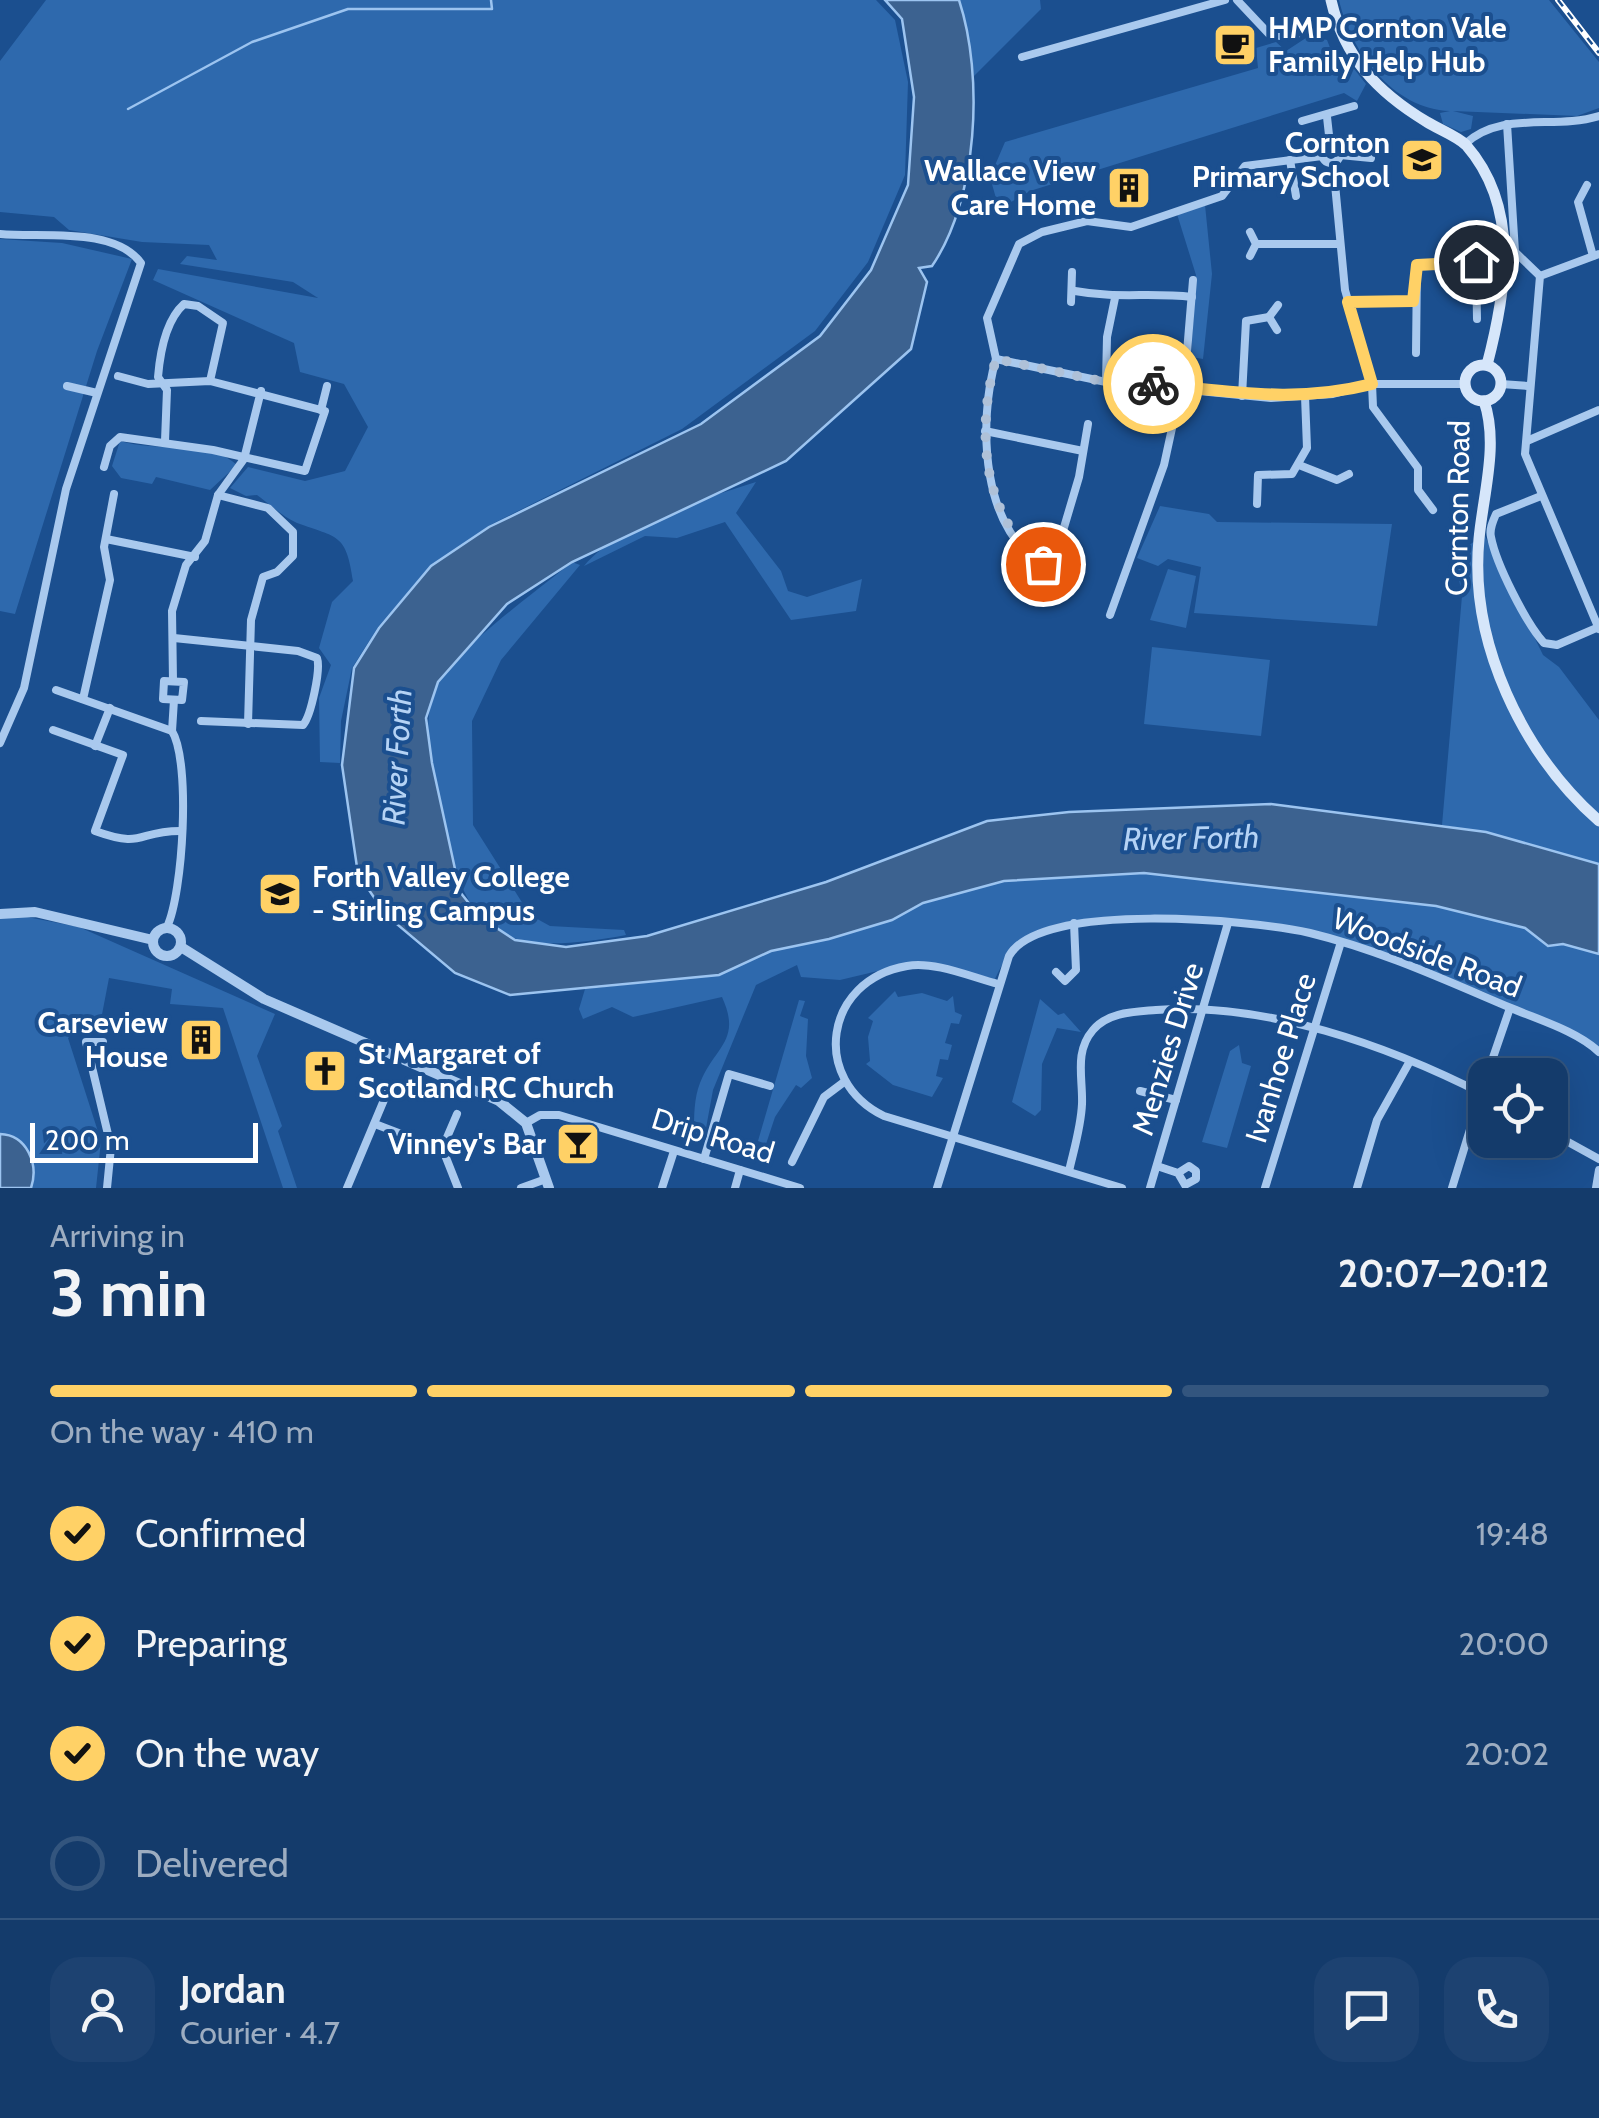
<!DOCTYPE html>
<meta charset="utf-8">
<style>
:root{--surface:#143b6b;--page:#1d4271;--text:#f1f3f6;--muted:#9dadc1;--line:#33557e;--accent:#ffd166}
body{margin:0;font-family:Cabin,sans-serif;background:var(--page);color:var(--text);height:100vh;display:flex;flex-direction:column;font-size:38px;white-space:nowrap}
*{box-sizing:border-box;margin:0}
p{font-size:32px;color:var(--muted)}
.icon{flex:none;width:55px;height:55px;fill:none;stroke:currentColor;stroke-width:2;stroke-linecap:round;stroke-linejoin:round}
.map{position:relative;height:1188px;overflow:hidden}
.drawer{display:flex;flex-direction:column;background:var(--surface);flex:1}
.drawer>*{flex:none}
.controls{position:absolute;left:1468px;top:1058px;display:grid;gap:20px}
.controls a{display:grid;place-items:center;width:100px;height:100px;border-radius:20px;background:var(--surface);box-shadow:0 10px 40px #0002,0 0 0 2px var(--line);font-size:50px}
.scale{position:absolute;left:30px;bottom:25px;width:228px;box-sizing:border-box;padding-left:10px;border:5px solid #fff;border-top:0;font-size:28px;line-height:35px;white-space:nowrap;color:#fff;-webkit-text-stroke:8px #1b4f8f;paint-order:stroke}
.pin{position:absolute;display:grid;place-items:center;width:85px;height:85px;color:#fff;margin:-42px;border:5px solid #fff;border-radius:50%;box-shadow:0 2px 10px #0007}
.courier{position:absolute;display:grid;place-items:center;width:100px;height:100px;margin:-50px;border:8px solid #ffd166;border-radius:50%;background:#fff;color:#222;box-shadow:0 2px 12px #0007}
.headline em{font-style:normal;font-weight:700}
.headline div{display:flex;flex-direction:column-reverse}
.headline{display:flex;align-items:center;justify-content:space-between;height:170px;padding:0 50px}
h1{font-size:65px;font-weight:700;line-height:75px}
.bar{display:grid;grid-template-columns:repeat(4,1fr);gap:15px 10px;align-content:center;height:120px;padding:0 50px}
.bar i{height:12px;border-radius:8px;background:var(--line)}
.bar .on{background:var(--accent)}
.bar p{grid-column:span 4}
.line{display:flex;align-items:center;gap:25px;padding:0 50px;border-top:2px solid var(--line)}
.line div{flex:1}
.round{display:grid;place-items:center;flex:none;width:105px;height:105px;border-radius:30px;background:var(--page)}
ol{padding:0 50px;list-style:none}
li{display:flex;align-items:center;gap:30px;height:110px}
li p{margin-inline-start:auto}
li .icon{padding:10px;border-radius:50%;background:var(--accent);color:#111;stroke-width:4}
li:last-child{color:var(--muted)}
li i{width:55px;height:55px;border:5px solid var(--line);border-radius:50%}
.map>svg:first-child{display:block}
.green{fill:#2e69ad}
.water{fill:#3c6290;stroke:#9cc4f0;stroke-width:2.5}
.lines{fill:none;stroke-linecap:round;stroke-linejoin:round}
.stream{stroke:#9cc4f0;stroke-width:2.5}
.minor{stroke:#a9c9ee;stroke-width:8}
.tertiary{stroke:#a9c9ee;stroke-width:10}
.secondary{stroke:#d6e6fa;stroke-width:11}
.rail-casing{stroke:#fff;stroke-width:6}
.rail{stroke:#1b4f8f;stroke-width:2.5;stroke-dasharray:8;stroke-linecap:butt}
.done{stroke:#afc1d8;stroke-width:10;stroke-dasharray:0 18}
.route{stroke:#ffd166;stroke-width:12}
.labels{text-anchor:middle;stroke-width:8;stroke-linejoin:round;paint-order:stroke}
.poi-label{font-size:30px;font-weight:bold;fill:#fff;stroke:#1b4f8f;text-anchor:end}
.street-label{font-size:30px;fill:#fff;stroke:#1b4f8f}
.water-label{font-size:32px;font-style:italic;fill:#b5d3f5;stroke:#1b4f8f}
</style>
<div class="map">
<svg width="1599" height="1188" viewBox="0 0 1599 1188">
<rect width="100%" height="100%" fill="#1b4f8f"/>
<g class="green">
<path d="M46 0H876L895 20 908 82 905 175 868 262 815 331 682 429 492 524 429 567 378 627 352 668 341 721 340 763 320 762 319 698 331 665 319 648 332 602 353 581C346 533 338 538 297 523 283 517 268 503 257 495L246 496 230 488 248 467 305 481 345 471 368 427 344 384 300 372 294 343 153 280 158 269 318 298 293 282 180 264 187 256 217 260 209 245 142 242 69 230 54 217 0 212V61Z"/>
<path d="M959 0H1040L1041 9 974 76Z"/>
<path d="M1339 0H1549L1599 62V108L1577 116 1453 111 1473 116 1471 129 1461 132 1443 124 1440 113 1450 111C1393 109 1351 52 1339 0Z"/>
<path d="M1309 36 1327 40 1335 60H1347L1366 84 1357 101 1344 93 1030 191 999 209 990 177 1005 142 1258 68 1256 48 1276 42 1286 51Z"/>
<path d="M1205 205 1212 274 1203 359 1191 357 1196 275 1177 214Z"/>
<path d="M0 239 62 243 132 259 97 351 15 614 0 611Z"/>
<path d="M120 441C155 452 213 441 237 465L210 490 156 477 152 484 121 478 112 466Z"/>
<path d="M756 482 736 513 781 571 788 591 807 597 862 579 856 611 791 620 725 522 677 538 645 536 584 566C618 525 705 498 756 482Z"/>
<path d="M1160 506 1209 514 1217 522 1392 524 1377 626 1194 613 1201 567 1168 559 1158 566 1137 558Z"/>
<path d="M1484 534 1543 655 1559 667 1599 720V864L1486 832 1442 825 1462 596 1455 556Z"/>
<path d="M572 562 580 565 501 660 472 721 473 825 530 915 550 926 624 930 626 935C489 961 462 929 439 798 432 759 420 722 437 686 453 650 539 590 572 562Z"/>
<path d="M1168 569 1196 576 1186 628 1150 620Z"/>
<path d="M1152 647 1270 660 1261 736 1144 724Z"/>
<path d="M1144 873 1436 906 1525 928 1548 946 1562 944 1599 954V1048C1505 999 1407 954 1303 931 1249 919 1192 921 1137 922 1075 922 1024 913 995 979L920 961 840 980 801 977 797 965 756 985 713 1090 704 1139 694 1132C694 1116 694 1098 700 1083 715 1046 742 1041 722 997L633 1017 612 1007 583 1019 579 1009 585 989 719 975 771 951 829 939 892 920 923 903 1004 881Z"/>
<path d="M22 916 79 927 275 1014 257 1056 282 1126 278 1131 297 1188H283L223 1008 170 1004 172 989 109 978 99 1030 80 1026 68 1038 101 1141 96 1188H0V917Z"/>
<path d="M895 991 898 997 922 993 947 1001 953 996 955 1012 962 1015 959 1024 951 1023 945 1043 952 1045 948 1060 940 1059 936 1076 943 1078 932 1097 893 1085 866 1064 870 1061 868 1037 873 1021 868 1018Z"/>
<path d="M1040 999 1058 1015 1064 1013 1081 1032 1057 1028 1042 1064 1041 1110 1035 1116 1012 1102Z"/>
<path d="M799 1000 805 1001 800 1016 808 1019 806 1056 812 1078 801 1088 796 1085 775 1117 766 1144 758 1141Z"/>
<path d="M1239 1045 1242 1063 1251 1066 1227 1148 1202 1142 1230 1051Z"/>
</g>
<g class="water">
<path d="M885 0H959C984 76 978 199 932 266L919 268 927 282 911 349 786 461 572 562 507 604 438 682 426 718 432 763 460 892 480 917 515 940 566 947 647 936 826 882 987 821 1069 812 1271 804 1486 832 1599 864V954L1563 944 1548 946 1525 928 1436 906 1144 873 1004 881 923 903 892 920 829 939 771 951 719 975 510 995 455 973 386 915 358 874 342 765 354 668 379 628 431 566 489 527 701 424 820 336 871 270 908 185 914 97 902 19Z"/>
<path d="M0 1134C27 1135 39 1164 31 1188H0Z"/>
</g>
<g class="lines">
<path class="stream" d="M128 109 252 42 348 9H492L491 0"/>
<g class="minor">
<path d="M1237 0 1269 34 1287 37 1334 22"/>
<path d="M1022 57 1225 0"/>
<path d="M1327 117 1330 144"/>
<path d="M1302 121 1354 106"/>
<path d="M1507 124 1515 252 1540 276"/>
<path d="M1465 144C1502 110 1554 130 1599 116"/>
<circle cx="1331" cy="154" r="9"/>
<path d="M1340 155 1371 158"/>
<path d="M1290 160 1296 196"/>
<path d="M1333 163 1345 290 1372 384 1373 407 1418 468V490L1433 510"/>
<path d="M1587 185 1578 202 1593 256"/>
<path d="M1250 232 1256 244 1250 256"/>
<path d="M0 234C41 238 114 226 141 263L66 489 24 688 0 743"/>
<path d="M1256 244H1338"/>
<path d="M1599 254 1540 276 1525 454 1599 629"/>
<path d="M1075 291C1118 299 1149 292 1192 297"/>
<path d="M1071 302 1072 272"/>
<path d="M1348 303 1413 301"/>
<path d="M1269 317 1278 305"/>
<path d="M1416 353 1417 265 1476 262 1477 319"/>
<path d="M996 359 1106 382 1271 398 1333 394 1372 384H1464"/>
<path d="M996 359 987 318 1019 244 1042 232 1087 221 1131 227 1222 196 1245 166 1322 156"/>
<path d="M996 359C978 419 979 540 1052 567"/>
<path d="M1106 382 1107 337 1115 298"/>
<path d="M1501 384 1529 386"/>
<path d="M67 386 97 393"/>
<path d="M1242 396 1246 321 1269 317 1277 330"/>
<path d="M321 410 327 386"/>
<path d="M985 431 1083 451"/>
<path d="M165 441 167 390 158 377C160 353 165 321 184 304L198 306 223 323 210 381"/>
<path d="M1527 441 1599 410"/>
<path d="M1299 465 1337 480 1349 474"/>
<path d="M104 467 110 446 120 437 213 450 305 471 325 411 210 381 148 384 118 376"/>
<path d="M218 495 268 508 293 532V556L277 572 263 577 251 620 248 724"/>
<path d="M1541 496 1496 514C1493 521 1489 529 1491 537 1496 564 1526 623 1544 643L1557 645 1599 627"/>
<path d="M1257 504 1258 475 1292 474 1307 448 1305 396"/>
<path d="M106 539 195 557"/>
<path d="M1043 598 1079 477 1088 424"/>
<path d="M1110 615 1164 465 1186 364 1193 280"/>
<path d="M174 638 298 651 317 658C321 669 311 716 303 725L201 721"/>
<path d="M164 681 184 682 182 700 163 699Z"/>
<path d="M173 681 172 611 186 565 205 541 218 495 244 459 261 391"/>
<path d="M56 690 172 731C191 762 183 893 167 927"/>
<path d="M83 699 110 580 104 547 114 494"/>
<path d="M53 730 123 755 95 831C145 849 136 831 180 831"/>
<path d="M172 731 174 700"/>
<path d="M95 746 110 708"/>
<path d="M1056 972 1065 981 1076 970 1074 923"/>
<path d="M998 984C971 977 935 961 907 966 824 980 810 1080 884 1116L1122 1188"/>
<path d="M103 1042H86L111 1147 107 1188"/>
<path d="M1487 1075 1510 1008"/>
<path d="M1140 1091 1176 1100"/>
<path d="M526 1123 540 1115H559L800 1188"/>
<path d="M375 1124 443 1150 458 1188"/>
<path d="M1550 1132 1599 1159"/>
<path d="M442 1149 457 1114"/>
<path d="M704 1159 729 1074 770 1086"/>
<path d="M792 1162 824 1097 844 1082"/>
<path d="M1157 1166 1178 1173 1185 1185 1196 1179V1171L1189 1166 1178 1173"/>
<path d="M1069 1171C1074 1149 1081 1127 1082 1104 1083 1078 1074 1052 1093 1030 1108 1012 1134 1012 1156 1010 1266 1002 1387 1045 1485 1095"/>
<path d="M347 1188 389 1088"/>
<path d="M521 1188 546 1179"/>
<path d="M662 1188 674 1151"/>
<path d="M735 1188 740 1170"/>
<path d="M937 1188 1009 956C1041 900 1253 920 1310 933 1380 950 1445 980 1511 1008 1539 1020 1577 1031 1599 1052"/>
<path d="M1150 1188 1228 923"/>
<path d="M1265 1188 1341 942"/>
<path d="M1357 1188 1377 1120 1410 1061"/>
<path d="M1452 1188 1485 1081"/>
<path d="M1596 1188 1599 1170"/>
</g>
<g class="tertiary">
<path d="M0 914 35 912 153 940"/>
<circle cx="167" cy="942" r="14"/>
<path d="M181 947 264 999 499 1101 526 1123 549 1188"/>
</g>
<g class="secondary">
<path d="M1331 0C1344 57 1377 92 1427 122 1438 129 1457 136 1466 145 1521 208 1506 293 1487 365"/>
<circle cx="1483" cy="383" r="18"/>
<path d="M1484 401C1499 444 1483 495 1479 539 1469 642 1522 753 1599 821"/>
</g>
<defs>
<path id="rail" d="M1558 0 1599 53"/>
</defs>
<use href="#rail" class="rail-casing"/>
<use href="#rail" class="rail"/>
</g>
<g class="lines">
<path class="done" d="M1043 564C981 516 976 429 996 359L1106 382 1153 384"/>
<path class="route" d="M1153 384C1233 391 1292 404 1372 384L1348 302 1413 301 1417 265 1476 262"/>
</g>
<defs>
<symbol id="cafe-square" viewBox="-11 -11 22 22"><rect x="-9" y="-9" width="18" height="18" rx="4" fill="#ffd166" stroke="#1b4f8f"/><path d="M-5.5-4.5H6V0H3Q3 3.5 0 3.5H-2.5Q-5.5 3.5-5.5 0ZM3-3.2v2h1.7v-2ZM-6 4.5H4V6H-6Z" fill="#111"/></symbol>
<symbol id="school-square" viewBox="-11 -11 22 22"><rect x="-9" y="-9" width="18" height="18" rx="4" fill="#ffd166" stroke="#1b4f8f"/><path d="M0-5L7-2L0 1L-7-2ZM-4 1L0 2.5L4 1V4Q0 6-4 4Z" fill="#111"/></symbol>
<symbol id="building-square" viewBox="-11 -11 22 22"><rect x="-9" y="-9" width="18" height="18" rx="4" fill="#ffd166" stroke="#1b4f8f"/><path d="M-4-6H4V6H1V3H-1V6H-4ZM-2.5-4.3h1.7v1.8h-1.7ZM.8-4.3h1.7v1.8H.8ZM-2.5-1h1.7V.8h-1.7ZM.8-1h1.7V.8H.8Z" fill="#111"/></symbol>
<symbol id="university-square" viewBox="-11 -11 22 22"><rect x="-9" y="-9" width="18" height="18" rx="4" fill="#ffd166" stroke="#1b4f8f"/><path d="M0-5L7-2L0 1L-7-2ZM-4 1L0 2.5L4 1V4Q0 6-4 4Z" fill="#111"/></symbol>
<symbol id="church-square" viewBox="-11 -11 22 22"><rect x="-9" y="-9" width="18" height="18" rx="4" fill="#ffd166" stroke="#1b4f8f"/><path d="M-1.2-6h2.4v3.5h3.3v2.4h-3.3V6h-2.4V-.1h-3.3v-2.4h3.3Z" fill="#111"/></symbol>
<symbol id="bar-square" viewBox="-11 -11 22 22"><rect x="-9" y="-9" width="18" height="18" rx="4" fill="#ffd166" stroke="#1b4f8f"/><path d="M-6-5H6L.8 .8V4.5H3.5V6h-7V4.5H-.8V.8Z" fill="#111"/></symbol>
</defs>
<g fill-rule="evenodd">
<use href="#cafe-square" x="1210" y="20" width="50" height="50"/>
<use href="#school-square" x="1397" y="135" width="50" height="50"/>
<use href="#building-square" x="1104" y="163" width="50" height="50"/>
<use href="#university-square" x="255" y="869" width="50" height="50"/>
<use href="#building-square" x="176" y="1015" width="50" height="50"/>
<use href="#church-square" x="300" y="1046" width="50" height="50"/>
<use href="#bar-square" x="553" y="1119" width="50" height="50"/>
</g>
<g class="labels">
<g class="poi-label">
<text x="1268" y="38" text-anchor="start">HMP Cornton Vale<tspan x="1268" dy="34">Family Help Hub</tspan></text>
<text x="1390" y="153">Cornton<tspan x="1390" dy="34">Primary School</tspan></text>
<text x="1096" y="181">Wallace View<tspan x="1096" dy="34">Care Home</tspan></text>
<text x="312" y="887" text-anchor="start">Forth Valley College<tspan x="312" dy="34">- Stirling Campus</tspan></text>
<text x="168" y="1033">Carseview<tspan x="168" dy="34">House</tspan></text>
<text x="358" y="1064" text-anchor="start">St Margaret of<tspan x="358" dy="34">Scotland RC Church</tspan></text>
<text x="546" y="1154">Vinney's Bar</text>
</g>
<g class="street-label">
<text transform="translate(1458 508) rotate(-89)" y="10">Cornton Road</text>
<text transform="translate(1427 953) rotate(21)" y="10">Woodside Road</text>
<text transform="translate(1168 1049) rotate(-73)" y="10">Menzies Drive</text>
<text transform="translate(1281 1058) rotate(-73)" y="10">Ivanhoe Place</text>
<text transform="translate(713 1136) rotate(17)" y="10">Drip Road</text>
</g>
<g class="water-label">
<text transform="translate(397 757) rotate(-87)" y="11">River Forth</text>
<text transform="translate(1191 838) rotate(-1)" y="11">River Forth</text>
</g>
</g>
</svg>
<div class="controls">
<a><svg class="icon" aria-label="locate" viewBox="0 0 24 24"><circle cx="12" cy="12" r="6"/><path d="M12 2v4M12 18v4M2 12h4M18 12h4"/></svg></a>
</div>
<div class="scale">200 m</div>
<div class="pin" style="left:1043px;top:564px;background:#ea580c"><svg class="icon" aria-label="bag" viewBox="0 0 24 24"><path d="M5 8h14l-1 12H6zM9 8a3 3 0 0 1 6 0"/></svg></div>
<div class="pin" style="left:1476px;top:262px;background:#1f2937"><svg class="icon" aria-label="home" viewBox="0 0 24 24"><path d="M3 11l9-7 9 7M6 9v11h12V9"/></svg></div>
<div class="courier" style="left:1153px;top:384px"><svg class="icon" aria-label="bike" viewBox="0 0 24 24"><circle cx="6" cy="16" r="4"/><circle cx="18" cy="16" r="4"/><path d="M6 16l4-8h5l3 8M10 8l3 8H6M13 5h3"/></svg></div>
</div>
<section class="drawer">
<div class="headline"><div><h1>3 min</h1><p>Arriving in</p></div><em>20:07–20:12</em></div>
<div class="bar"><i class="on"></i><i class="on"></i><i class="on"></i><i></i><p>On the way · 410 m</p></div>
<ol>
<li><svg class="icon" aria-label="check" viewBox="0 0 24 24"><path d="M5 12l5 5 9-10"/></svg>Confirmed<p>19:48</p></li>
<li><svg class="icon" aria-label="check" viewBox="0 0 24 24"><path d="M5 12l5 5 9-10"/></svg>Preparing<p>20:00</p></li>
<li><svg class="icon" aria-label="check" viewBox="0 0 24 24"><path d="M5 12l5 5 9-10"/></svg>On the way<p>20:02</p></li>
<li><i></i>Delivered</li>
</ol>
<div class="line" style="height:180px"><a class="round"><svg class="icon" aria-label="person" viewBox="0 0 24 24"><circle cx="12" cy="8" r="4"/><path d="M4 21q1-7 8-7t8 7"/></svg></a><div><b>Jordan</b><p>Courier · 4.7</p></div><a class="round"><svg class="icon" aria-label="chat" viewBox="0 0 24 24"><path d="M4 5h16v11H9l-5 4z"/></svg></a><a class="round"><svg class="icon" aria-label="phone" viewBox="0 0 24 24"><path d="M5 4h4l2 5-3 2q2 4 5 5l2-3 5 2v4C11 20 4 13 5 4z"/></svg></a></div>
</section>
